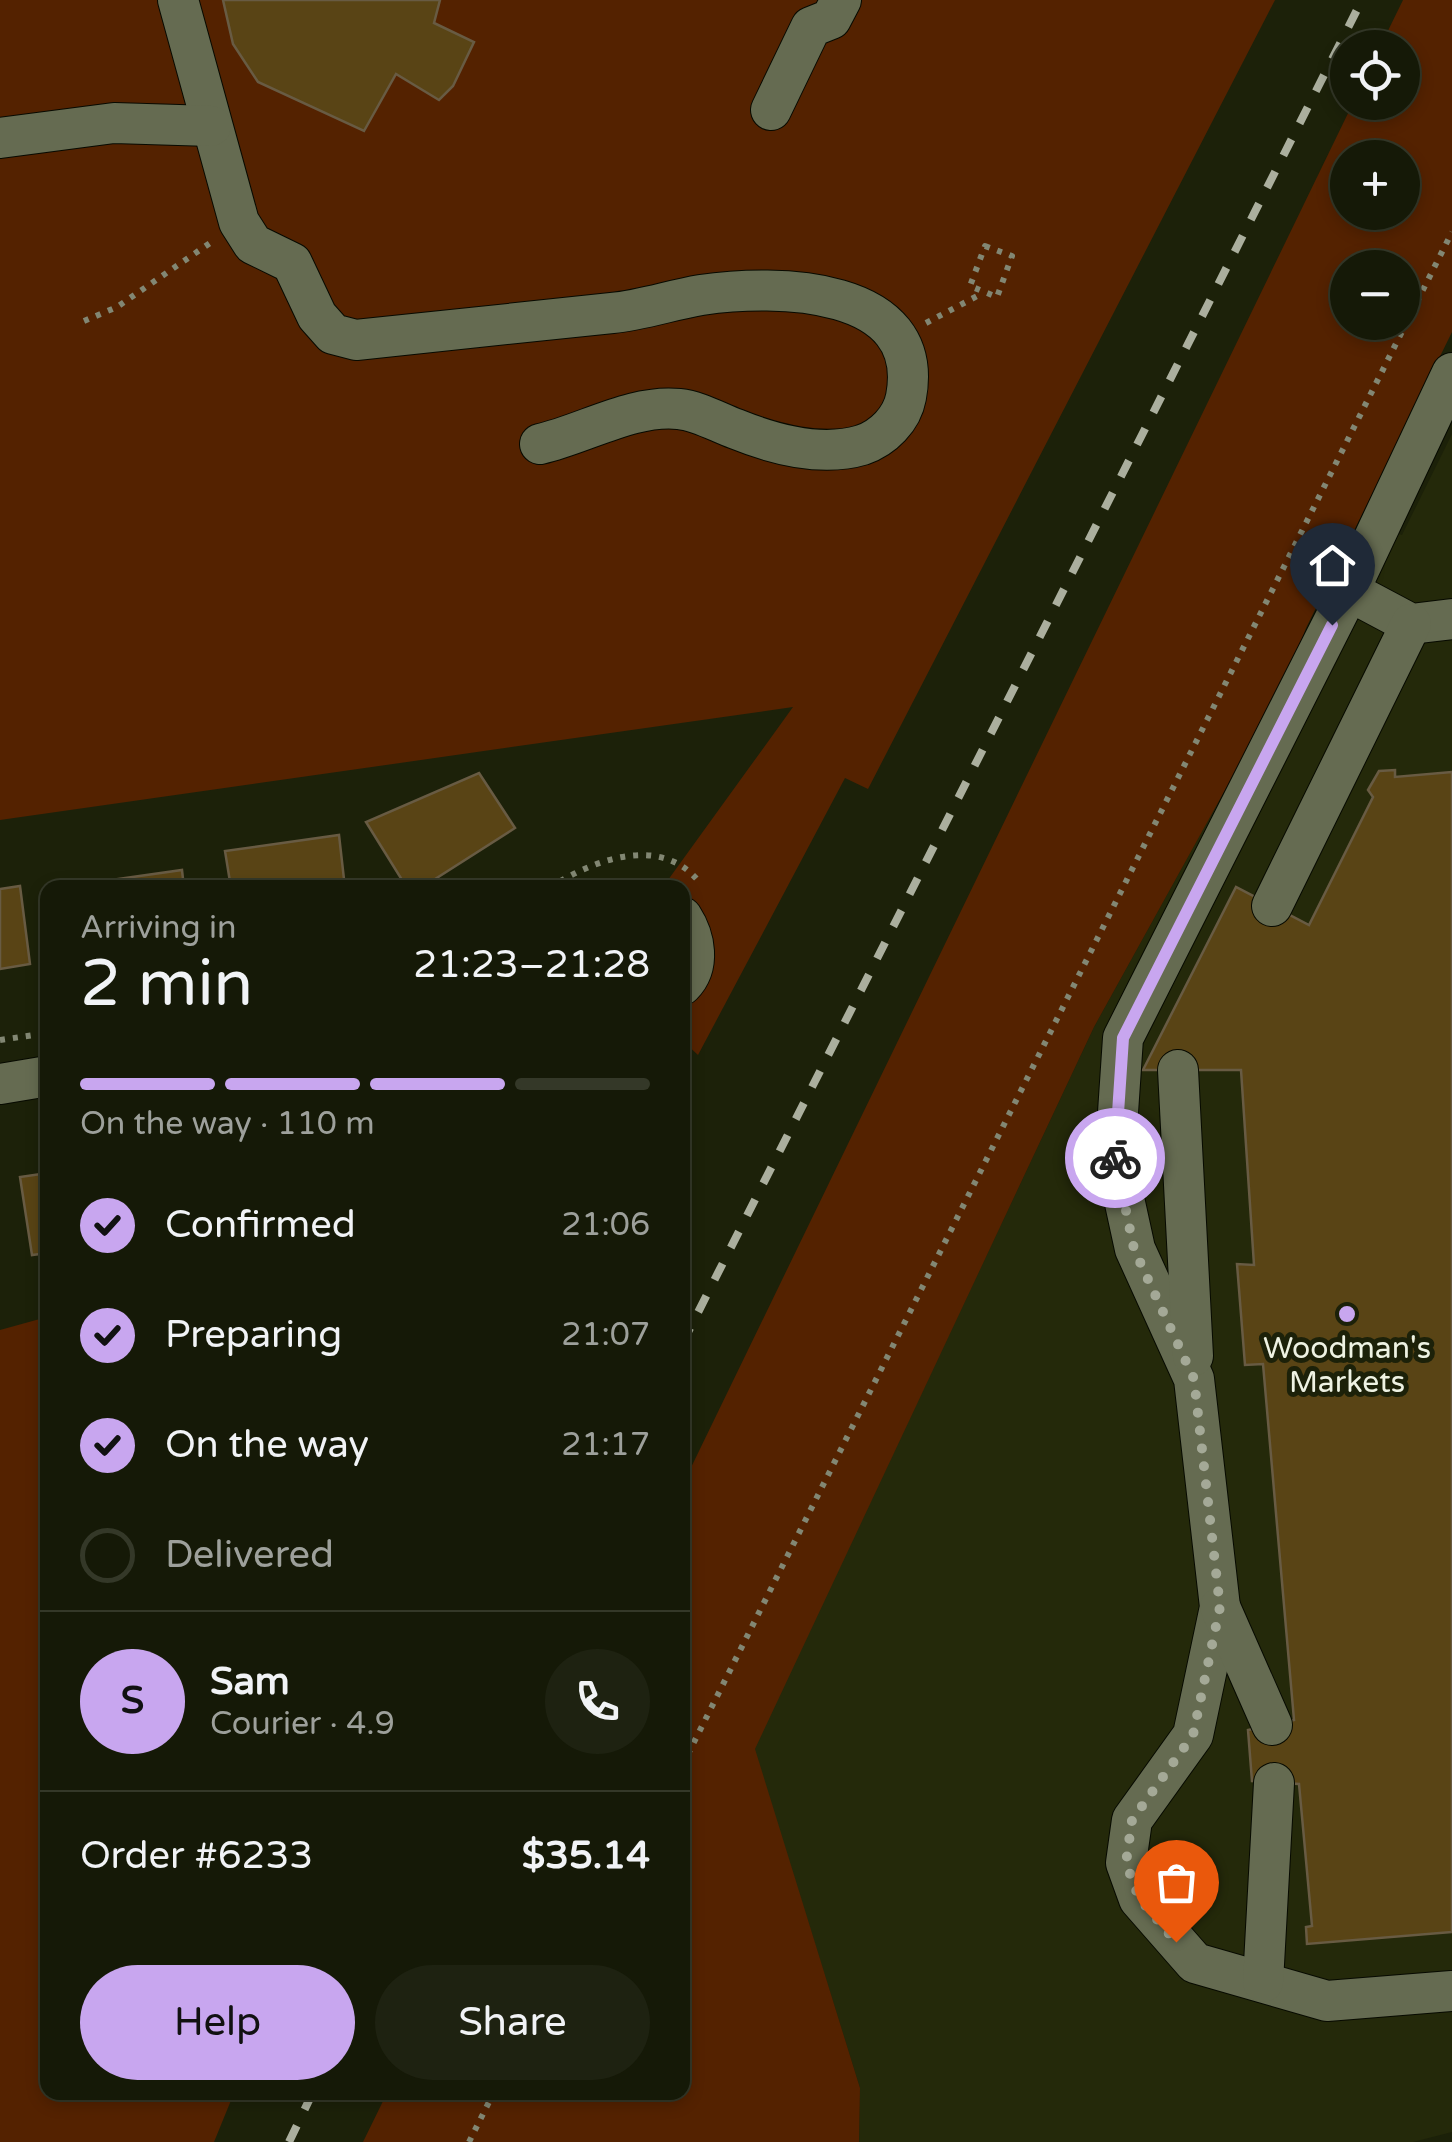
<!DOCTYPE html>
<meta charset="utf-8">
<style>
:root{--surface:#151907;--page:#1e2211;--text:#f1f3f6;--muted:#9da09b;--line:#343828;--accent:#c8a6ef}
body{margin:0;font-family:"Varela Round",sans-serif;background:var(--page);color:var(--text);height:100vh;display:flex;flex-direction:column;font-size:38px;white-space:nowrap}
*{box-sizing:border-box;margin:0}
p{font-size:32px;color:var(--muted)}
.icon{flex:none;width:55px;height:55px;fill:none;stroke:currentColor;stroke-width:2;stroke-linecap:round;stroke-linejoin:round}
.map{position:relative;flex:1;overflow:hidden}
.drawer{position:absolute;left:40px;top:880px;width:650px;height:1220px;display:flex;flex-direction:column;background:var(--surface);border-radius:20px;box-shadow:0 5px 15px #0003,0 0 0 2px var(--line)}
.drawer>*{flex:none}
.buttons{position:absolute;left:1330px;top:30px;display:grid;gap:20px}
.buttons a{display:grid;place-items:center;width:90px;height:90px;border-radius:50%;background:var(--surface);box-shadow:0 5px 15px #0003,0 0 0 2px var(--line);font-size:50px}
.pin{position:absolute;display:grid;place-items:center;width:85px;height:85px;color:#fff;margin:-102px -42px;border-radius:50% 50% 50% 0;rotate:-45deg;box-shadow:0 0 10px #0007}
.pin .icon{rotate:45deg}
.courier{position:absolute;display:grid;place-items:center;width:100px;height:100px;margin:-50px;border:8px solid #c8a6ef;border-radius:50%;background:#fff;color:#222;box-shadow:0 2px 12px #0007}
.headline em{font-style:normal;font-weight:600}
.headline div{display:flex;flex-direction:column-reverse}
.headline{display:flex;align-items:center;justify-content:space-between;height:170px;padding:0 40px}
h1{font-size:65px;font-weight:600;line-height:75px}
.bar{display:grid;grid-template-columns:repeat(4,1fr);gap:15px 10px;align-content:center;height:120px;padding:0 40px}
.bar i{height:12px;border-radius:8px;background:var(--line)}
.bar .current{background:var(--accent)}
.bar p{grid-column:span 4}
.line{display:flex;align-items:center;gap:25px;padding:0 40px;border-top:2px solid var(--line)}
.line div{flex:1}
.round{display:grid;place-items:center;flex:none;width:105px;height:105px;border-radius:52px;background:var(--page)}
ol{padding:0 40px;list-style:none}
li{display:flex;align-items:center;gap:30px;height:110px}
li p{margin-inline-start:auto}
li .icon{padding:10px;border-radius:50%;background:var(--accent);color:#111;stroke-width:4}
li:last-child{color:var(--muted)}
li i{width:55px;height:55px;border:5px solid var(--line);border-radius:50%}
.button{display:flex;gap:20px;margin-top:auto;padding:20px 40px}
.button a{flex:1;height:115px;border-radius:60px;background:var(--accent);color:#111;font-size:40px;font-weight:600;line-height:115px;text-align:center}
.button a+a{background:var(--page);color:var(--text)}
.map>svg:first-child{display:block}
.built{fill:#24290a}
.green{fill:#542200;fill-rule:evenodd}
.building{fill:#594415;stroke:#685b43;stroke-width:2.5}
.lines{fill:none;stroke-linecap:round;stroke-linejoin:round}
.minor-casing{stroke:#070a00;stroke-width:42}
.path{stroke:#828773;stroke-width:6;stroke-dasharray:5 8;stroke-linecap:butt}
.minor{stroke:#656b51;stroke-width:40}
.rail{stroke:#abaf9e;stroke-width:8;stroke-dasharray:18 18;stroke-linecap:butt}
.done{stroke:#a4a997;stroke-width:10;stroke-dasharray:0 18}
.route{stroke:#c8a6ef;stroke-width:12}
.poi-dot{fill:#c8a6ef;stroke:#1c2109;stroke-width:4}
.labels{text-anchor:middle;stroke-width:10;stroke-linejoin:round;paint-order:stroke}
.poi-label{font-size:30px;fill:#eef2e3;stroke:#1c2109}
</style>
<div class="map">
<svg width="1452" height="2142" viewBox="0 0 1452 2142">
<rect width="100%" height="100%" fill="#1c2109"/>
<path class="built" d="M1452 434V2132L1413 2142H859L860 2088 754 1749 1094 1027 1288 676 1358 522 1402 535Z"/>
<g class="green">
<path d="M0 0H1275L868 789 845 778 698 1055 683 1041V1011L700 989 701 912 682 888 668 880 793 707 0 820Z"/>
<path d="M1403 0H1452V332L1306 628 1288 676 1094 1027 755 1749 860 2088 859 2142H363L387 2093 682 2092 683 1484 1353 103 1402 102V48L1380 47ZM1348 158H1402V212H1348ZM1348 268H1402V322H1348Z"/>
<path d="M47 1317 48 2092 234 2093 214 2142H0V1330Z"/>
</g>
<g class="building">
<path d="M223 0H440L434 23 474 42 453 86 439 100 396 74 364 131 258 82 233 44Z"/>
<path d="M1395 770V777L1452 772V1932L1307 1944 1306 1927 1312 1926 1299 1784 1252 1781 1248 1730 1294 1720 1263 1364 1245 1365 1237 1264 1254 1265 1241 1070H1143L1236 887 1309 925 1373 797 1368 790 1379 771Z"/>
<path d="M479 773 515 828 421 888H407L366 822Z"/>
<path d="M339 835 345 888H231L225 851Z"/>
<path d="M182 870 184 888 69 886Z"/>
<path d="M20 886 30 964 0 969V889Z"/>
<path d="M48 1173V1253L32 1255 20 1177Z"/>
</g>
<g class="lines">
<defs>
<g id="minor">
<path d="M178 0 239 222 253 244 292 263 317 316 333 334 356 340C441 331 526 322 612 313 643 310 671 300 701 295 775 284 927 285 906 397 902 419 883 438 862 445 822 457 773 444 736 429 717 422 699 411 679 409 633 404 584 434 540 444"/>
<path d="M771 110 811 27 831 19 841 0"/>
<path d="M0 138 114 123 211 126"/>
<path d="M1452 373 1349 591 1123 1038 1115 1157 1135 1249 1194 1379 1220 1607 1193 1735 1132 1820 1126 1863 1139 1899 1195 1963 1327 2001 1452 1991"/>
<path d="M1349 591 1411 624 1452 619"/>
<path d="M1272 906 1411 624"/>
<path d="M682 917C695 937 701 966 682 985"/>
<path d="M1178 1070 1193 1356"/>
<path d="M0 1084 48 1076"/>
<path d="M1220 1607 1272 1725"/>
<path d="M1263 1982 1274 1783"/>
</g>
</defs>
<use href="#minor" class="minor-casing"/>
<g class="path">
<path d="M985 246 1012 256 997 297 970 286Z"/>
<path d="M84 321 117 307 210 243"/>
<path d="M926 323 981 294"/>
<path d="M549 888C593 860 661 833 700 883"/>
<path d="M0 1040 48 1033"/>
<path d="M682 1766 1452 232"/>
<path d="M469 2142 494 2092"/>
</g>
<use href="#minor" class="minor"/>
<g class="rail">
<path d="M682 1344 1362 0"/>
<path d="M289 2142 313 2092"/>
</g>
</g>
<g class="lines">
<path class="done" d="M1115 1158 1134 1249 1194 1379 1220 1607 1193 1735 1132 1820 1126 1863 1139 1898 1176 1942"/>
<path class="route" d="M1115 1158 1123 1038 1332 625"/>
</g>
<circle class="poi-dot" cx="1347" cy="1314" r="10"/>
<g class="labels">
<g class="poi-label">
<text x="1347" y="1358">Woodman's<tspan x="1347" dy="34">Markets</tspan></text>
</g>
</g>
</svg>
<div class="buttons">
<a><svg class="icon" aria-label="locate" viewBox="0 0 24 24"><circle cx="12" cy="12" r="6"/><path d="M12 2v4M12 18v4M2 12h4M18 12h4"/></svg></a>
<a>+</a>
<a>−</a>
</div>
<div class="pin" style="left:1176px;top:1942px;background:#ea580c"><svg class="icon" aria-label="bag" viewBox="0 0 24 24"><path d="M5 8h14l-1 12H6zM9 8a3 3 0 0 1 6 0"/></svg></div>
<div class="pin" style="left:1332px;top:625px;background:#1f2937"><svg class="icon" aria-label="home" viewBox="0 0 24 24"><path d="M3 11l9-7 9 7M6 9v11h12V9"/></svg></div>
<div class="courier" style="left:1115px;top:1158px"><svg class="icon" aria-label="bike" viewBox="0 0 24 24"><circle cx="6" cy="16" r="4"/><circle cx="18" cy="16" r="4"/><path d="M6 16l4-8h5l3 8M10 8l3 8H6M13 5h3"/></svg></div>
<section class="drawer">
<div class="headline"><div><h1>2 min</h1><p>Arriving in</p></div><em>21:23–21:28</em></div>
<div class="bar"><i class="current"></i><i class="current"></i><i class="current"></i><i></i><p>On the way · 110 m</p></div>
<ol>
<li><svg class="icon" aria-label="check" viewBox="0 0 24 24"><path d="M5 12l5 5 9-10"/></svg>Confirmed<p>21:06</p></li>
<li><svg class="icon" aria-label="check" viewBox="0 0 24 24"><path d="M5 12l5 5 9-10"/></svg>Preparing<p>21:07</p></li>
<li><svg class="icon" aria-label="check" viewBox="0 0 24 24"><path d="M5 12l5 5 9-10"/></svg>On the way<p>21:17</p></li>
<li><i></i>Delivered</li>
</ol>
<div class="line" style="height:180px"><b class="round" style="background:var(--accent);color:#111">S</b><div><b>Sam</b><p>Courier · 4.9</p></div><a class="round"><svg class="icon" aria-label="phone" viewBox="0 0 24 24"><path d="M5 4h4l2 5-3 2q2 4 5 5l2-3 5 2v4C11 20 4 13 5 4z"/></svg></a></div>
<div class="line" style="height:130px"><div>Order #6233</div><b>$35.14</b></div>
<div class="button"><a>Help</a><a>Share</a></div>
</section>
</div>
